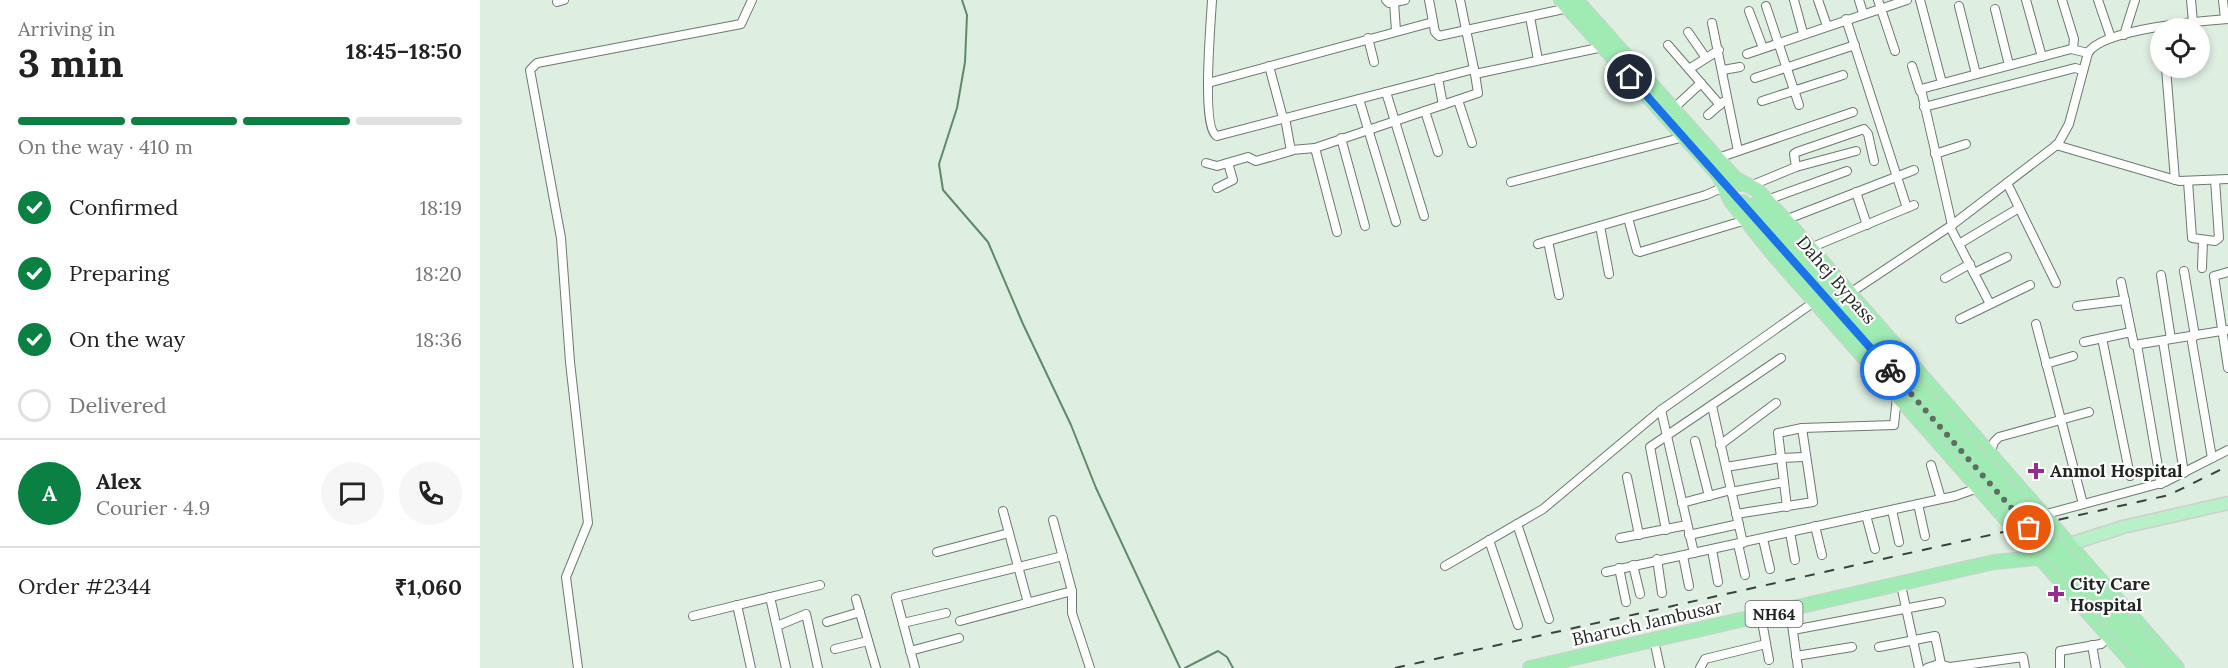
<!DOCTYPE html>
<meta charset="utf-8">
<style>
:root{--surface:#fff;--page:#f6f6f6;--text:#222;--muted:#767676;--line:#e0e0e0;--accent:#0b8043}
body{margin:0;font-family:Lora,serif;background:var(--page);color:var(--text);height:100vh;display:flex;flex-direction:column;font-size:22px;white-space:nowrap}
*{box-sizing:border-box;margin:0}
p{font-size:20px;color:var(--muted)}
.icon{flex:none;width:33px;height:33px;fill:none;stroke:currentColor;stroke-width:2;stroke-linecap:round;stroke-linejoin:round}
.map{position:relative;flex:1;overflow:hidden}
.sheet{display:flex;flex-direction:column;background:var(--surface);width:480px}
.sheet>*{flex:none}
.controls{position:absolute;left:1670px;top:18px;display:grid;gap:12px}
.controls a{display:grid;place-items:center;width:60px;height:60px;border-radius:50%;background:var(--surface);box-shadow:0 3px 9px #0003;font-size:30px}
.pin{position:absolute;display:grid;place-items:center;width:51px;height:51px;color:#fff;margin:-26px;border:3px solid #fff;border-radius:50%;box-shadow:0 2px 6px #0007}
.courier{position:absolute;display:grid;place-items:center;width:60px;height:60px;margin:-30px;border:4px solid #1a73e8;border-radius:50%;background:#fff;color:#222;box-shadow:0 2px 8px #0007}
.summary em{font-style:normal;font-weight:700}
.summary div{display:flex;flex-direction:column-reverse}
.summary{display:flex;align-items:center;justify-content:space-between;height:102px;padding:0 18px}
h1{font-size:39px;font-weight:700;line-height:45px}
.bar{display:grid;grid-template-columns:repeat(4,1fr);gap:9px 6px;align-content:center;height:72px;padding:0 18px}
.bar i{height:8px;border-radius:4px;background:var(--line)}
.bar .current{background:var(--accent)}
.bar p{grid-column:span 4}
.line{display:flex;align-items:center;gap:15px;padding:0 18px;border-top:2px solid var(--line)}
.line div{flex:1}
.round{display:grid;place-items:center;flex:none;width:63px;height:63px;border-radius:32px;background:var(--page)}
ol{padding:0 18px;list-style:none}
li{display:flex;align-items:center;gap:18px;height:66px}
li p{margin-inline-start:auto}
li .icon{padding:6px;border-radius:50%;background:var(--accent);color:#fff;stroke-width:4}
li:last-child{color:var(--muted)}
li i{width:33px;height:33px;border:3px solid var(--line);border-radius:50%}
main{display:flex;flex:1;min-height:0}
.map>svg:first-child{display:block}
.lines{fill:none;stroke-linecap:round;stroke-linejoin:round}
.stream{stroke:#5f8a69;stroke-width:2}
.minor-casing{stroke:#6c7a6f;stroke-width:10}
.primary-casing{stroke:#cecfce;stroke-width:15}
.trunk-casing{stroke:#cecfce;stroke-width:16}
.minor{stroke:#fff;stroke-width:8}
.primary{stroke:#b8f0c7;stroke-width:12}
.trunk{stroke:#a0ebb4;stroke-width:14}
.rail{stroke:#3a423c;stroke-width:2;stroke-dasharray:10 10;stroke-linecap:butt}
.trunk-bridge-casing{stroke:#cecfce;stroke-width:16;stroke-linecap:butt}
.trunk-bridge{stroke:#a0ebb4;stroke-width:14}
.done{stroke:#626b64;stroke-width:6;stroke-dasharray:0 10.8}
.route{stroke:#1a73e8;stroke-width:8}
.poi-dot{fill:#972d8f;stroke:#fff;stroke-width:2}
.labels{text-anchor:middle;stroke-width:4.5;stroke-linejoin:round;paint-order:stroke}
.shield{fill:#fff;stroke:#626663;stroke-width:1.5}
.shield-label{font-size:16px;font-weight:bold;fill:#1f2520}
.street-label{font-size:18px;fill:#1f2520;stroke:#fff}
.poi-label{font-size:18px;font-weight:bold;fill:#1f2520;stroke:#fff;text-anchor:start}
</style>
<main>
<section class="sheet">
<div class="summary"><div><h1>3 min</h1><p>Arriving in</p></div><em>18:45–18:50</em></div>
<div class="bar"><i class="current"></i><i class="current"></i><i class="current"></i><i></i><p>On the way · 410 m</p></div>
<ol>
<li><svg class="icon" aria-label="check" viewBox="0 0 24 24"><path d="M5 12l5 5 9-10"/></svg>Confirmed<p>18:19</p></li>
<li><svg class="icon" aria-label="check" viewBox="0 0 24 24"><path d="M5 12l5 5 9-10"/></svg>Preparing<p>18:20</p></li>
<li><svg class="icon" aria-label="check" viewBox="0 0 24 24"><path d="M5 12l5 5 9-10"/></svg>On the way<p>18:36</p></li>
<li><i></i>Delivered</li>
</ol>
<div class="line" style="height:108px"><b class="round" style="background:var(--accent);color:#fff">A</b><div><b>Alex</b><p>Courier · 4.9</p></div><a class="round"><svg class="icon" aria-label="chat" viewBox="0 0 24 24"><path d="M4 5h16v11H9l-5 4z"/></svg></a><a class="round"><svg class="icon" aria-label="phone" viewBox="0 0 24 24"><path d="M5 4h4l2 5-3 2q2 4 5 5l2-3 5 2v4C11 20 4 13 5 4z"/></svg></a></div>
<div class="line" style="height:78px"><div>Order #2344</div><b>₹1,060</b></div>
</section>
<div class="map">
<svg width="1748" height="668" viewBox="0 0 1748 668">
<rect width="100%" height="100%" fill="#deeee1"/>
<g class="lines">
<g class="stream">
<path d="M482 0 487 15 485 62 477 108 459 164 463 190 508 242 543 324 591 425 616 488 700 668"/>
<path d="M705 668 738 651 747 657 753 668"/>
</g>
<defs>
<g id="minor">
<path d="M732 0C731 21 721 129 737 136L994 69 995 74 1123 47"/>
<path d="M906 0 909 3 925 0"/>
<path d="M949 0 955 32 959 36 1088 8"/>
<path d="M980 0 994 69"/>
<path d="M1314 0 1323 33"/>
<path d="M1338 0 1347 26"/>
<path d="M1379 0 1383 13"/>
<path d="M1398 0 1415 51"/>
<path d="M1440 0 1462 83"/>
<path d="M1546 0 1562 57"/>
<path d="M1582 0 1594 39 1593 49"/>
<path d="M1618 0 1631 38"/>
<path d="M1711 0 1713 22"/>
<path d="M1743 0 1745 19"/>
<path d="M77 2 84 0"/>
<path d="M914 2 916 31"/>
<path d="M1286 6 1319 105"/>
<path d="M1479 6 1496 74"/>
<path d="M1515 9 1529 65"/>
<path d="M1269 11 1283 48"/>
<path d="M1050 17 1058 60"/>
<path d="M1366 19 1427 208"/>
<path d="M1232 23 1258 151"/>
<path d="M1208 32 1226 58"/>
<path d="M1644 35 1655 0"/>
<path d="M888 38 894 62"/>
<path d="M1188 45 1240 105"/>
<path d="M1267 54 1427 0"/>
<path d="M789 66 803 118"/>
<path d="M1432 66 1440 91"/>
<path d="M1686 68 1695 180"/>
<path d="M1209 69 1239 50"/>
<path d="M1243 70 1260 67"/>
<path d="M958 78 963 105"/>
<path d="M1275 78 1375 45"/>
<path d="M728 83 953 22"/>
<path d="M906 92 944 216"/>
<path d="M879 99 916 222"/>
<path d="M978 100 992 143"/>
<path d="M1282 101 1363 75"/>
<path d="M1444 107 1595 68 1603 70"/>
<path d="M1194 108 1221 83"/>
<path d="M945 111 958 152"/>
<path d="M1228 115 1243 102"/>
<path d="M861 138 885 226"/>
<path d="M1576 145 1699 181 1748 179"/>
<path d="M812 150 835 148"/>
<path d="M1455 154 1486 144"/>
<path d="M1238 158 1373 112"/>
<path d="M726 163 737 166 768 157 776 161 811 151 805 118"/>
<path d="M1316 167 1376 151"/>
<path d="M1708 181 1712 238 1735 241 1739 238 1735 180"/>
<path d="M1031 182 1204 137"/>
<path d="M1527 183 1576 283"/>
<path d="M1270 186 1316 167 1314 154 1317 152 1384 129 1388 134 1394 161"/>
<path d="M737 188 753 180 748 163"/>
<path d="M1376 192 1387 225"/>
<path d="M1287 200 1367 171"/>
<path d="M1148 218 1157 251 1160 252 1266 220"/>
<path d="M1305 220 1434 170"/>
<path d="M1472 225 1441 89 1591 49 1608 53"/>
<path d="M1120 226 1129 274"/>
<path d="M1470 227 1510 304"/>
<path d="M857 232 835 148 998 93 995 74"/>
<path d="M1068 241 1079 295"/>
<path d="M1058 244 1226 195 1246 186"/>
<path d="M1479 244 1539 208"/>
<path d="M1330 248 1434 205"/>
<path d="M1722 268 1723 240"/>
<path d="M1704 271 1715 336"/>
<path d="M1748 272 1734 276 1748 368"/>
<path d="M1494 273 1527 257"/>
<path d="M1681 275 1691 339"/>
<path d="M1465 278 1490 264"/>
<path d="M1641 282 1654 345 1748 330"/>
<path d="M1370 293 1472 225 1578 144 1589 124 1608 53C1622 29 1720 21 1748 19"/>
<path d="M1597 306 1645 300"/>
<path d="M1480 319 1550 285"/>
<path d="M1556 324 1603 504"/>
<path d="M1711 336 1732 458"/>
<path d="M1622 338 1650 476"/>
<path d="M1683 341 1704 473"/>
<path d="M1604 342 1651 332"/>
<path d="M1657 345 1681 484"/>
<path d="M1566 364 1593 356"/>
<path d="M1232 406 1263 543"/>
<path d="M1181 410 1214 553"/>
<path d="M1215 441 1229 496"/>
<path d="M1240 445 1296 403"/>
<path d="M1510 454 1514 442 1519 437 1609 412"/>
<path d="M1451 465 1461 499"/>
<path d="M1246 467 1301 458 1323 457"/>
<path d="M1147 477 1159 535"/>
<path d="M1251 492 1304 482"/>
<path d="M1202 503 1251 490"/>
<path d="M1438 504 1445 536"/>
<path d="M1307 507 1298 433 1322 428 1414 425 1417 397"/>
<path d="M1412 510 1419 542"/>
<path d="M523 511 548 603"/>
<path d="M1256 514 1333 502 1322 428"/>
<path d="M1386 515 1395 549"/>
<path d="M1563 515 1685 482 1748 450"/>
<path d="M573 520 592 591V613L610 668"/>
<path d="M1037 524 1069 619"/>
<path d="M1335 526 1342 555"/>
<path d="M1186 530 1170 447 1301 358"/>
<path d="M1310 532 1315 560"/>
<path d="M1209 535 1259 524"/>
<path d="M1140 538 1207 525"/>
<path d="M1283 539 1290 569"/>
<path d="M1009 540 1038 625"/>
<path d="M1258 544 1265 575"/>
<path d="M1232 550 1238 582"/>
<path d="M457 552 529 533"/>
<path d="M1203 556 1209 586"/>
<path d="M1177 559 1182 593"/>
<path d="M1153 565 1160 594"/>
<path d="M965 566 1063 509 1181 410 1334 302"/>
<path d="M1139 568 1146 602"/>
<path d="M1126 572 1475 496 1498 488"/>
<path d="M1421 585 1439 668"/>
<path d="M290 597 306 668"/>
<path d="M376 599 396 668"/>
<path d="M257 605 271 668"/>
<path d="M1310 610 1318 668"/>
<path d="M213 616 340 585"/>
<path d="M1281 616 1289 660"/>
<path d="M480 621 592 591"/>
<path d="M347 622 380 612"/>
<path d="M423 623 466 613"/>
<path d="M297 626 326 614 338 668"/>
<path d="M1313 630 1461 602"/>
<path d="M1174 640 1180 668"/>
<path d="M1612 645 1616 668"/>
<path d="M1399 647 1455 636 1461 664"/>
<path d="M355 649 388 641"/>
<path d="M430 651 479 638"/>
<path d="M1316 656 1372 647"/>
<path d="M98 668 86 577 108 523 90 362 81 238 50 70 57 63 261 24 272 0"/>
<path d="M435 668 416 597 583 556"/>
<path d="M1220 668 1225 659 1286 644"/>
<path d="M1447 668 1459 664 1470 667 1543 657 1545 668"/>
<path d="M1580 668V651L1621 644 1630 637"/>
</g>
<path id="primary" d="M1590 544 1643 527 1748 503"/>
<g id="trunk">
<path d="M1081 0 1244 181"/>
<path d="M1096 0 1260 184"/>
<path d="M1239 176 1251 201 1293 254 1657 668"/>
<path d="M1254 178 1277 190 1317 233 1697 668"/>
<path d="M1263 202 1396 353"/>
<path d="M1277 203 1403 347"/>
<path d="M1050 668 1514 562 1566 557"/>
</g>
</defs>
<use href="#minor" class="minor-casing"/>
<use href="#primary" class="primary-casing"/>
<use href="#trunk" class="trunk-casing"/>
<use href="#minor" class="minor"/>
<use href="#primary" class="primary"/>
<use href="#trunk" class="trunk"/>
<path class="rail" d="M915 668 1689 495 1748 466"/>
<defs>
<g id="trunk-bridge">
<path d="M1403 347 1686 668"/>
<path d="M1396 353 1672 668"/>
</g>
</defs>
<use href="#trunk-bridge" class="trunk-bridge-casing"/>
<use href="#trunk-bridge" class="trunk-bridge"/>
</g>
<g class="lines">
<path class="done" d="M1410 370 1549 528"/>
<path class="route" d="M1150 77 1410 370"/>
</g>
<g class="poi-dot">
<path d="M1553 462h6v6h6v6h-6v6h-6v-6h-6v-6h6z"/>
<path d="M1573 585h6v6h6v6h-6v6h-6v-6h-6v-6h6z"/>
</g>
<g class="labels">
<rect class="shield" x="1265.5" y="601" width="57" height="26" rx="4.5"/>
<g class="shield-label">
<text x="1294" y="620">NH64</text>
</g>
<g class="street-label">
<text transform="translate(1356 280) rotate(49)" y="6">Dahej Bypass</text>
<text transform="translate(1167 623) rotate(-13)" y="6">Bharuch Jambusar</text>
</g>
<g class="poi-label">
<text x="1570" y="477">Anmol Hospital</text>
<text x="1590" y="590">City Care<tspan x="1590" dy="21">Hospital</tspan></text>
</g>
</g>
</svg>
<div class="controls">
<a><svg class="icon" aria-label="locate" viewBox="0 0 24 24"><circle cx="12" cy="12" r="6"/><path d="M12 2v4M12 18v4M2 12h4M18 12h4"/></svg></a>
</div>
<div class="pin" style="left:1549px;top:528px;background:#ea580c"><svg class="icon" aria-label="bag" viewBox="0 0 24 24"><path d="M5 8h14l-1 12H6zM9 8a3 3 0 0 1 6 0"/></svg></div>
<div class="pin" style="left:1150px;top:77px;background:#1f2937"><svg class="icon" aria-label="home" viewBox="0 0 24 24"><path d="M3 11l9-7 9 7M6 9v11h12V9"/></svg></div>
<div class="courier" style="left:1410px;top:370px"><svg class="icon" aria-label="bike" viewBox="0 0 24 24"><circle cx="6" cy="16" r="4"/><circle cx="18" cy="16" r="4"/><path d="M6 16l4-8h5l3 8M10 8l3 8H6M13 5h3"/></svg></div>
</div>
</main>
